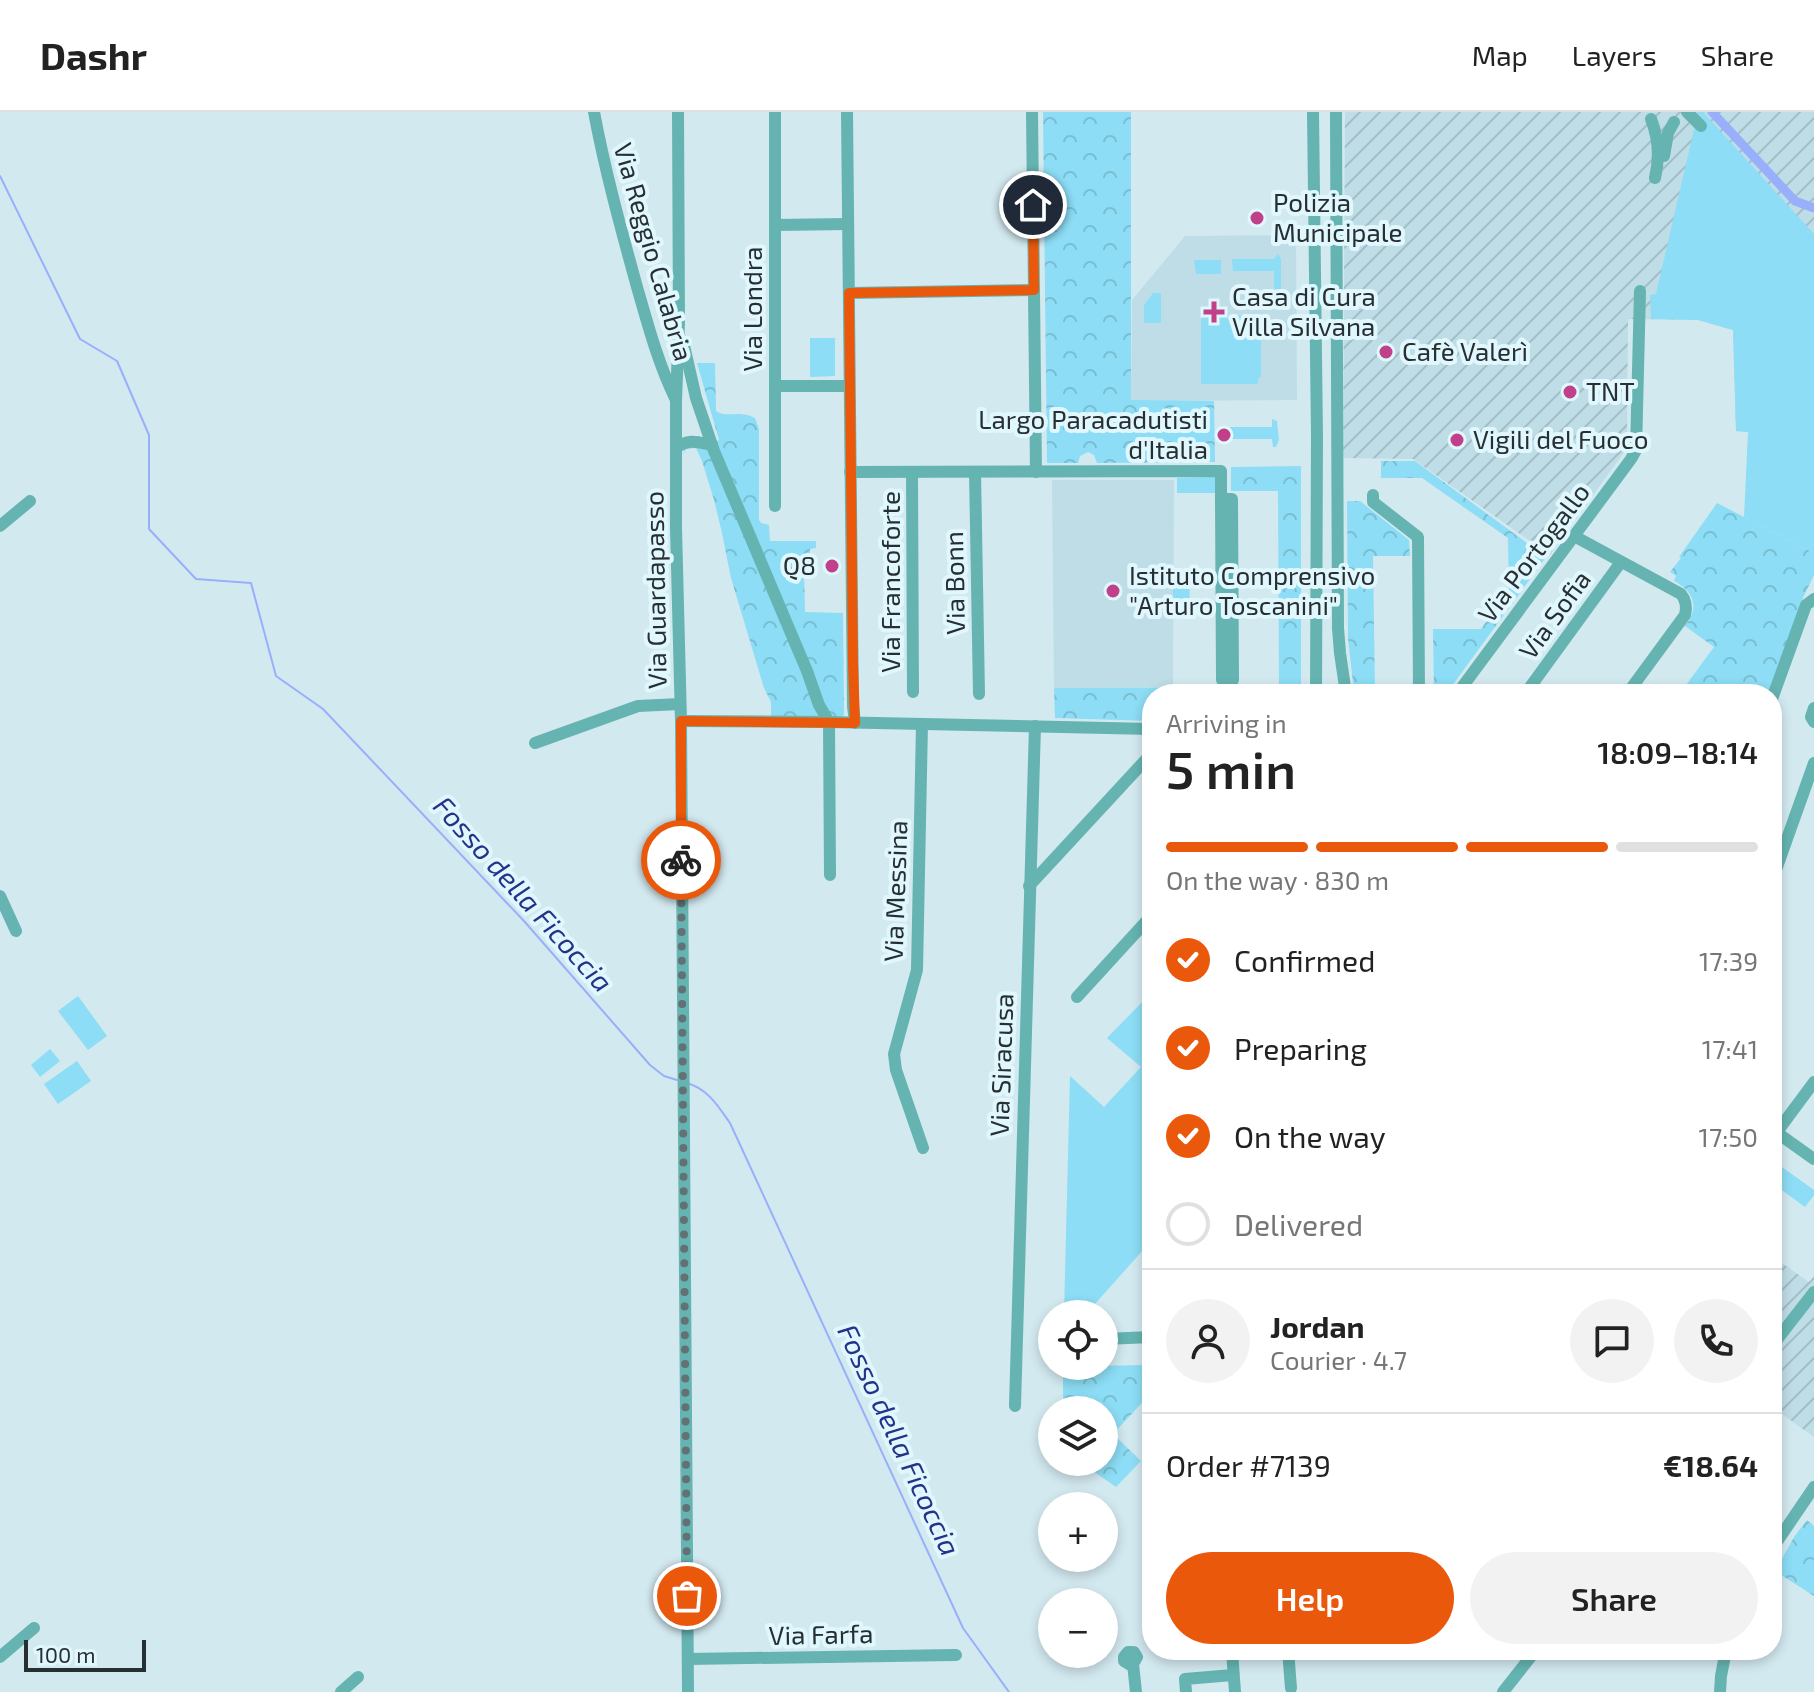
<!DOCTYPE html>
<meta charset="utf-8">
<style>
:root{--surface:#fff;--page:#f2f2f2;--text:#222;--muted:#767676;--line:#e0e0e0;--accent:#ea580c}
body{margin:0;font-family:"Exo 2",sans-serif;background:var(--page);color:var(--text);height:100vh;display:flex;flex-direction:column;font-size:30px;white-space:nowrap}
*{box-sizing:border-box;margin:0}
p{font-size:26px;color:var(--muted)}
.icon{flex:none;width:44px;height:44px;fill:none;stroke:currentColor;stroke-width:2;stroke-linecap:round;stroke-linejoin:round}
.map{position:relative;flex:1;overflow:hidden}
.drawer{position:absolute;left:1142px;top:572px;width:640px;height:976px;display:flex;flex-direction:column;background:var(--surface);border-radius:32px;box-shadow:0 4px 12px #0003}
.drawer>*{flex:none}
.tools{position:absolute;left:1038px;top:1188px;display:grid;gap:16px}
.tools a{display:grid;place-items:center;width:80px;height:80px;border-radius:50%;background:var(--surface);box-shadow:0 4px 12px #0003;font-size:40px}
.scale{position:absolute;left:24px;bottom:20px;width:122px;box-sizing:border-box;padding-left:8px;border:4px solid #272f32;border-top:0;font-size:22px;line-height:28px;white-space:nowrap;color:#272f32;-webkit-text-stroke:6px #e0f7fe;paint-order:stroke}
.pin{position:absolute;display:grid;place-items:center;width:68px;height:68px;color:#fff;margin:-34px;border:4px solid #fff;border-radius:50%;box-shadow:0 2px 8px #0007}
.courier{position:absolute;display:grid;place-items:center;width:80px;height:80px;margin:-40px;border:6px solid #ea580c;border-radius:50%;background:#fff;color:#222;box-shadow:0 2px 10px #0007}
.overview em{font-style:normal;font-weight:600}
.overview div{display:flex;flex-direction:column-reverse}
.overview{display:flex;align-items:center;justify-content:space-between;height:136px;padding:0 24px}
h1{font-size:52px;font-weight:600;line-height:60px}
.bar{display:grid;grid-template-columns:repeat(4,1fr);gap:12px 8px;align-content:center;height:96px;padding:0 24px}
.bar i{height:10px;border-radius:6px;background:var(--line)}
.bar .selected{background:var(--accent)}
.bar p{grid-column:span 4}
.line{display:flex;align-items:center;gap:20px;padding:0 24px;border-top:2px solid var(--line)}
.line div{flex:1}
.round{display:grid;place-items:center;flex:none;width:84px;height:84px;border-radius:42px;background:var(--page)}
ol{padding:0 24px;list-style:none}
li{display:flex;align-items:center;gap:24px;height:88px}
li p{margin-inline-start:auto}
li .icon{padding:8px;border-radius:50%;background:var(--accent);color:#fff;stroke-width:4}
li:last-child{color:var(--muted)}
li i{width:44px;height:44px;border:4px solid var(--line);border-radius:50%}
.cta{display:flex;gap:16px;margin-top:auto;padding:16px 24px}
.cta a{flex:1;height:92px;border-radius:48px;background:var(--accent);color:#fff;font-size:32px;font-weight:600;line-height:92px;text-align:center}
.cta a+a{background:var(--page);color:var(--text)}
header{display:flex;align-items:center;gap:48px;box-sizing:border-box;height:112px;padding:0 40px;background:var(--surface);border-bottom:2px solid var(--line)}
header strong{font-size:38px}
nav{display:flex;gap:44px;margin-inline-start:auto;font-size:28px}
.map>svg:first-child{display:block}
.built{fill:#bfdde6}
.industrial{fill:url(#industrial-furrows)}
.green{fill:#8cddf5}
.park{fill:url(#park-crowns)}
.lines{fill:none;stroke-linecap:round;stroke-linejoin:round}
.stream{stroke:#98affb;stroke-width:2}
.canal{stroke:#98affb;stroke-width:9}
.minor{stroke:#65b4b1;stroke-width:12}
.done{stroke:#637074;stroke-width:8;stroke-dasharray:0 14.4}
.route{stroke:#ea580c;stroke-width:10}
.poi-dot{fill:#c1408a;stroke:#e0f7fe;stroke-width:3}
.labels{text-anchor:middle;stroke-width:8;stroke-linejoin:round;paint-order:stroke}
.poi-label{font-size:26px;fill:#272f32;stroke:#e0f7fe;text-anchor:start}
.street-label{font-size:26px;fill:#272f32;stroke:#e0f7fe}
.water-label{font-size:28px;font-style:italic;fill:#243288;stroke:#e0f7fe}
</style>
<header>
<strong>Dashr</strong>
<nav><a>Map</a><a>Layers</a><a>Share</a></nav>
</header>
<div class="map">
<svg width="1814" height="1580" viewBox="0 0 1814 1580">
<defs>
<pattern id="industrial-furrows" width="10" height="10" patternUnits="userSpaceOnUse" patternTransform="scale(2)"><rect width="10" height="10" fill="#bfdde6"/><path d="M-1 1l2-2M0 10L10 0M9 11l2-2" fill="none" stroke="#a4bec6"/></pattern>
<pattern id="park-crowns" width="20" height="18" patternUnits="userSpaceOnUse" patternTransform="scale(2)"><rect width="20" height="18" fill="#8cddf5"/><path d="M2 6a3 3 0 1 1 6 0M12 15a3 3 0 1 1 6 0" fill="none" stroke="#79bed2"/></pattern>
</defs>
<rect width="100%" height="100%" fill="#d3e9f0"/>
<g class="built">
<path d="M1296 123 1297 288 1131 289 1132 188 1185 124Z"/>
<path d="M1052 368H1174L1173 575 1054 576Z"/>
</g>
<g class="industrial">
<path d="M1345 0H1814V323L1736 319 1733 218 1698 208 1628 207 1627 331 1625 339 1550 443 1413 347 1343 346Z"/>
<path d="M1772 1144 1809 1170 1814 1164V1325L1772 1295Z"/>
</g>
<g class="green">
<path d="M1698 0H1703L1814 122V441L1744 405 1748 320 1736 319 1733 218 1698 208 1651 207 1650 183 1656 182Z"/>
<path d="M1278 142 1281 147V197H1274V159H1233L1232 147H1274Z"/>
<path d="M1194 148H1221V162H1196Z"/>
<path d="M1153 181H1161V211H1144V193Z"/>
<path d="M1205 203 1261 204V264L1258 267V272H1201V207Z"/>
<path d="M810 226H835V264L810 265Z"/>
<path d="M1272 307 1277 309 1279 328 1276 335H1273L1272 327H1230V315H1272Z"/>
<path d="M1215 365V381H1177V366Z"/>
<path d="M1189 461 1190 496H1173V461Z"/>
<path d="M1152 880V1128L1086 1202H1064L1070 964 1104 995 1141 955 1107 926Z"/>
<path d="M78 884 107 924 88 938 58 899Z"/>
<path d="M50 937 60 949 40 965 31 953Z"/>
<path d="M77 949 91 969 58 992 44 972Z"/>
<path d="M1772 1048 1814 1078V1083L1805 1095 1772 1071Z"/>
</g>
<g class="park">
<path d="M1043 0H1131V288L1214 289 1215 350 1097 351 1094 343 1088 340 1080 344 1078 351H1047Z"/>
<path d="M697 251H715L716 299C729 307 738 297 755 306L759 317V408L761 411 769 413 770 429H816V436L810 437V443H815V459L804 458 805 500 843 501 844 603 840 606 771 605V590L764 576 731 466 722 421 714 388 702 349 696 336 686 337 683 343 685 336 688 334 704 335 719 328Z"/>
<path d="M1381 349H1415L1546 445 1446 582H1426L1434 581 1433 517H1481L1509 478 1508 426 1422 366H1381Z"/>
<path d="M1301 354V582H1152V609L1055 606 1054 576 1279 575 1278 379H1231V355Z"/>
<path d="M1347 389H1360L1409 428 1410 444H1373L1375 582H1354V580L1348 526Z"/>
<path d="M1717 391 1814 441V463L1803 486 1768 582H1697L1686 573 1714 535 1685 514C1700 495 1694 480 1674 469L1676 464 1670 460 1681 446 1679 445Z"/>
<path d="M1142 1253 1152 1262V1280L1113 1322 1141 1349 1116 1375 1080 1350H1104V1298H1063V1255Z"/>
<path d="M1807 1408 1814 1414V1484L1775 1459 1794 1425Z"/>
</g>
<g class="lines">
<g class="stream">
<path d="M0 64 80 227 117 249 149 323V417L196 467 251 471 276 564 323 597 524 809 650 953 664 964 677 968"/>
<path d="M687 971C708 977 718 994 730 1011L963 1516 1009 1580"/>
</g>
<path class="canal" d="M1712 0 1795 89 1814 96"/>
<g class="minor">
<path d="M594 0C605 59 621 117 637 175 648 213 658 251 675 286"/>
<path d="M678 0 679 210 676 289V416L681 609 688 1580"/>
<path d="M775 0V394"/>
<path d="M847 0 853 594 855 611"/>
<path d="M1032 0 1036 360"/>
<path d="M1313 0 1317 324 1316 582"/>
<path d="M1336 0 1338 516 1340 541 1346 582"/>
<path d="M1687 0 1701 14"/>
<path d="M1651 7C1659 27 1660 45 1655 66"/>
<path d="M1664 44 1668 21 1674 10"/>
<path d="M775 113 848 112"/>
<path d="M849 181 1034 178"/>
<path d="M683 229 696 286 714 339 807 559 819 593 829 610 830 763"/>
<path d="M775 274H849"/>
<path d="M676 336C688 326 698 330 712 333"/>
<path d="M850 360 1221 359V387"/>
<path d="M912 360 913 580"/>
<path d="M975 360 979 582"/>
<path d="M1373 383V390L1418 425 1419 582"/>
<path d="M1221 387H1232L1233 568H1222Z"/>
<path d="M0 414 30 389"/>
<path d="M1574 424 1681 482C1686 488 1687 495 1685 503L1627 582"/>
<path d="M1457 582 1631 347 1636 338 1640 179"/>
<path d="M1525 582 1621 450"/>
<path d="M1772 587 1806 493 1814 487"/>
<path d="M1814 596 1811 605 1814 610"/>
<path d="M681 609 829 610 1152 617"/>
<path d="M922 612 917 858 894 942 896 958 923 1036"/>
<path d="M535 631 638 594 680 592"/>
<path d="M1772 769 1814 651"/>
<path d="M1029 774 1152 641"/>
<path d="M0 784 16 819"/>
<path d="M1077 885 1152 803"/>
<path d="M1772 1017 1814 1047"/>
<path d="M1777 1020 1814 970"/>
<path d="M1104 1227 1152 1225"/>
<path d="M1772 1234 1814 1180"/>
<path d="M1015 1294 1035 614"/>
<path d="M1772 1437 1814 1375"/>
<path d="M1288 1538 1291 1576"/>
<path d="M0 1545 34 1516"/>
<path d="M688 1547 956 1543"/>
<path d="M1133 1552H1129L1124 1549V1545L1128 1540H1134L1137 1545 1133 1552 1136 1580"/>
<path d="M341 1580 358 1565"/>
<path d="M1186 1580 1185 1567 1233 1563"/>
<path d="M1235 1580 1232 1539 1240 1538"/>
<path d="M1503 1580 1536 1538"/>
<path d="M1720 1580 1721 1564 1726 1538"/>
</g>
</g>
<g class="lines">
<path class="done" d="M681 748 687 1484"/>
<path class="route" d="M681 748V609L855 611 853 551 849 181 1034 178 1033 93"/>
</g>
<g class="poi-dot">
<circle cx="1257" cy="106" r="8"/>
<path d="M1210 188h8v8h8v8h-8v8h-8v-8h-8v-8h8z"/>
<circle cx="1386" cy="240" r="8"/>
<circle cx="1570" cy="280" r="8"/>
<circle cx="1224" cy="323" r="8"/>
<circle cx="1457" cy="328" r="8"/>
<circle cx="832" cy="454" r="8"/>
<circle cx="1113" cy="479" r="8"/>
</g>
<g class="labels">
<g class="poi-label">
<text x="1273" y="100">Polizia<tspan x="1273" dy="30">Municipale</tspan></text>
<text x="1232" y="194">Casa di Cura<tspan x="1232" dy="30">Villa Silvana</tspan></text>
<text x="1402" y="249">Cafè Valerì</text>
<text x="1586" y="289">TNT</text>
<text x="1208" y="317" text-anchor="end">Largo Paracadutisti<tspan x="1208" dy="30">d'Italia</tspan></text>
<text x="1473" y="337">Vigili del Fuoco</text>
<text x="816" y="463" text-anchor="end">Q8</text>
<text x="1129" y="473">Istituto Comprensivo<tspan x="1129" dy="30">"Arturo Toscanini"</tspan></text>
</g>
<g class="street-label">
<text transform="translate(653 140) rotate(74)" y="9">Via Reggio Calabria</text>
<text transform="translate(753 197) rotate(-90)" y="9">Via Londra</text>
<text transform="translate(1534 441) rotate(-53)" y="9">Via Portogallo</text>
<text transform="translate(891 470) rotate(-90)" y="9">Via Francoforte</text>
<text transform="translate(955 471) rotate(-91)" y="9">Via Bonn</text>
<text transform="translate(656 478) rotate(-91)" y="9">Via Guardapasso</text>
<text transform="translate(1555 503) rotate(-54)" y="9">Via Sofia</text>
<text transform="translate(896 779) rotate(-88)" y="9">Via Messina</text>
<text transform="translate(1002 953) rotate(-88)" y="9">Via Siracusa</text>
<text transform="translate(821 1523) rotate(-1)" y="9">Via Farfa</text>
</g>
<g class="water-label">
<text transform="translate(523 782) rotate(48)" y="10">Fosso della Ficoccia</text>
<text transform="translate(899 1328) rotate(65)" y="10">Fosso della Ficoccia</text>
</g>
</g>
</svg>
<div class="tools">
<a><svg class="icon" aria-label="locate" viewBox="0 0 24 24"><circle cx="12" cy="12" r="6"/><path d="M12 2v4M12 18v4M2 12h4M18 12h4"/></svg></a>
<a><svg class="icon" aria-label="layers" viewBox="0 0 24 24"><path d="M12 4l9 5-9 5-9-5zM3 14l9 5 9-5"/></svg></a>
<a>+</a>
<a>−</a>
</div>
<div class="scale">100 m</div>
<div class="pin" style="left:687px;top:1484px;background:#ea580c"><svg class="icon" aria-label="bag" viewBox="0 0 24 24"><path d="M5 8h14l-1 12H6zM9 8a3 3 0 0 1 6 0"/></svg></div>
<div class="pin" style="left:1033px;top:93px;background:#1f2937"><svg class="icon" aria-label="home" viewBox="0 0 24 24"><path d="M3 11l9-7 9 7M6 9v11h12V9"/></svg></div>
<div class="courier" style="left:681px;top:748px"><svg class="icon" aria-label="bike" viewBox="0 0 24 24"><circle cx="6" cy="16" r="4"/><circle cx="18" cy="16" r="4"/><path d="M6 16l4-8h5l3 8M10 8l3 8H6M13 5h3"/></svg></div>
<section class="drawer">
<div class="overview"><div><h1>5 min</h1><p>Arriving in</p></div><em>18:09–18:14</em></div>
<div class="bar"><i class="selected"></i><i class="selected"></i><i class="selected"></i><i></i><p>On the way · 830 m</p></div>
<ol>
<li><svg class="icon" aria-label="check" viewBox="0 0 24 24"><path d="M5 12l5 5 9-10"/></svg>Confirmed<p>17:39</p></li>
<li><svg class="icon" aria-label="check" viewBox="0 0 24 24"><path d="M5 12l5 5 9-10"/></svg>Preparing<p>17:41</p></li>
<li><svg class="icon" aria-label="check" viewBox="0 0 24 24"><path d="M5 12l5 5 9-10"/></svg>On the way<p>17:50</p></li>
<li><i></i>Delivered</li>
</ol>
<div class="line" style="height:144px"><a class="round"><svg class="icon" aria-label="person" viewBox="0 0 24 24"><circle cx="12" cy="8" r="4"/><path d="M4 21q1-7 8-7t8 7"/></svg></a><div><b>Jordan</b><p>Courier · 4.7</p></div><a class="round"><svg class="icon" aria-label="chat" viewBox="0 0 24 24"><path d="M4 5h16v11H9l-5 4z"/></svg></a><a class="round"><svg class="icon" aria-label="phone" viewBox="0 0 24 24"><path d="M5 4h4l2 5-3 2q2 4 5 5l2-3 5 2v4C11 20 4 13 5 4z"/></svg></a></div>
<div class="line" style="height:104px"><div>Order #7139</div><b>€18.64</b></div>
<div class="cta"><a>Help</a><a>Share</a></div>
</section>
</div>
